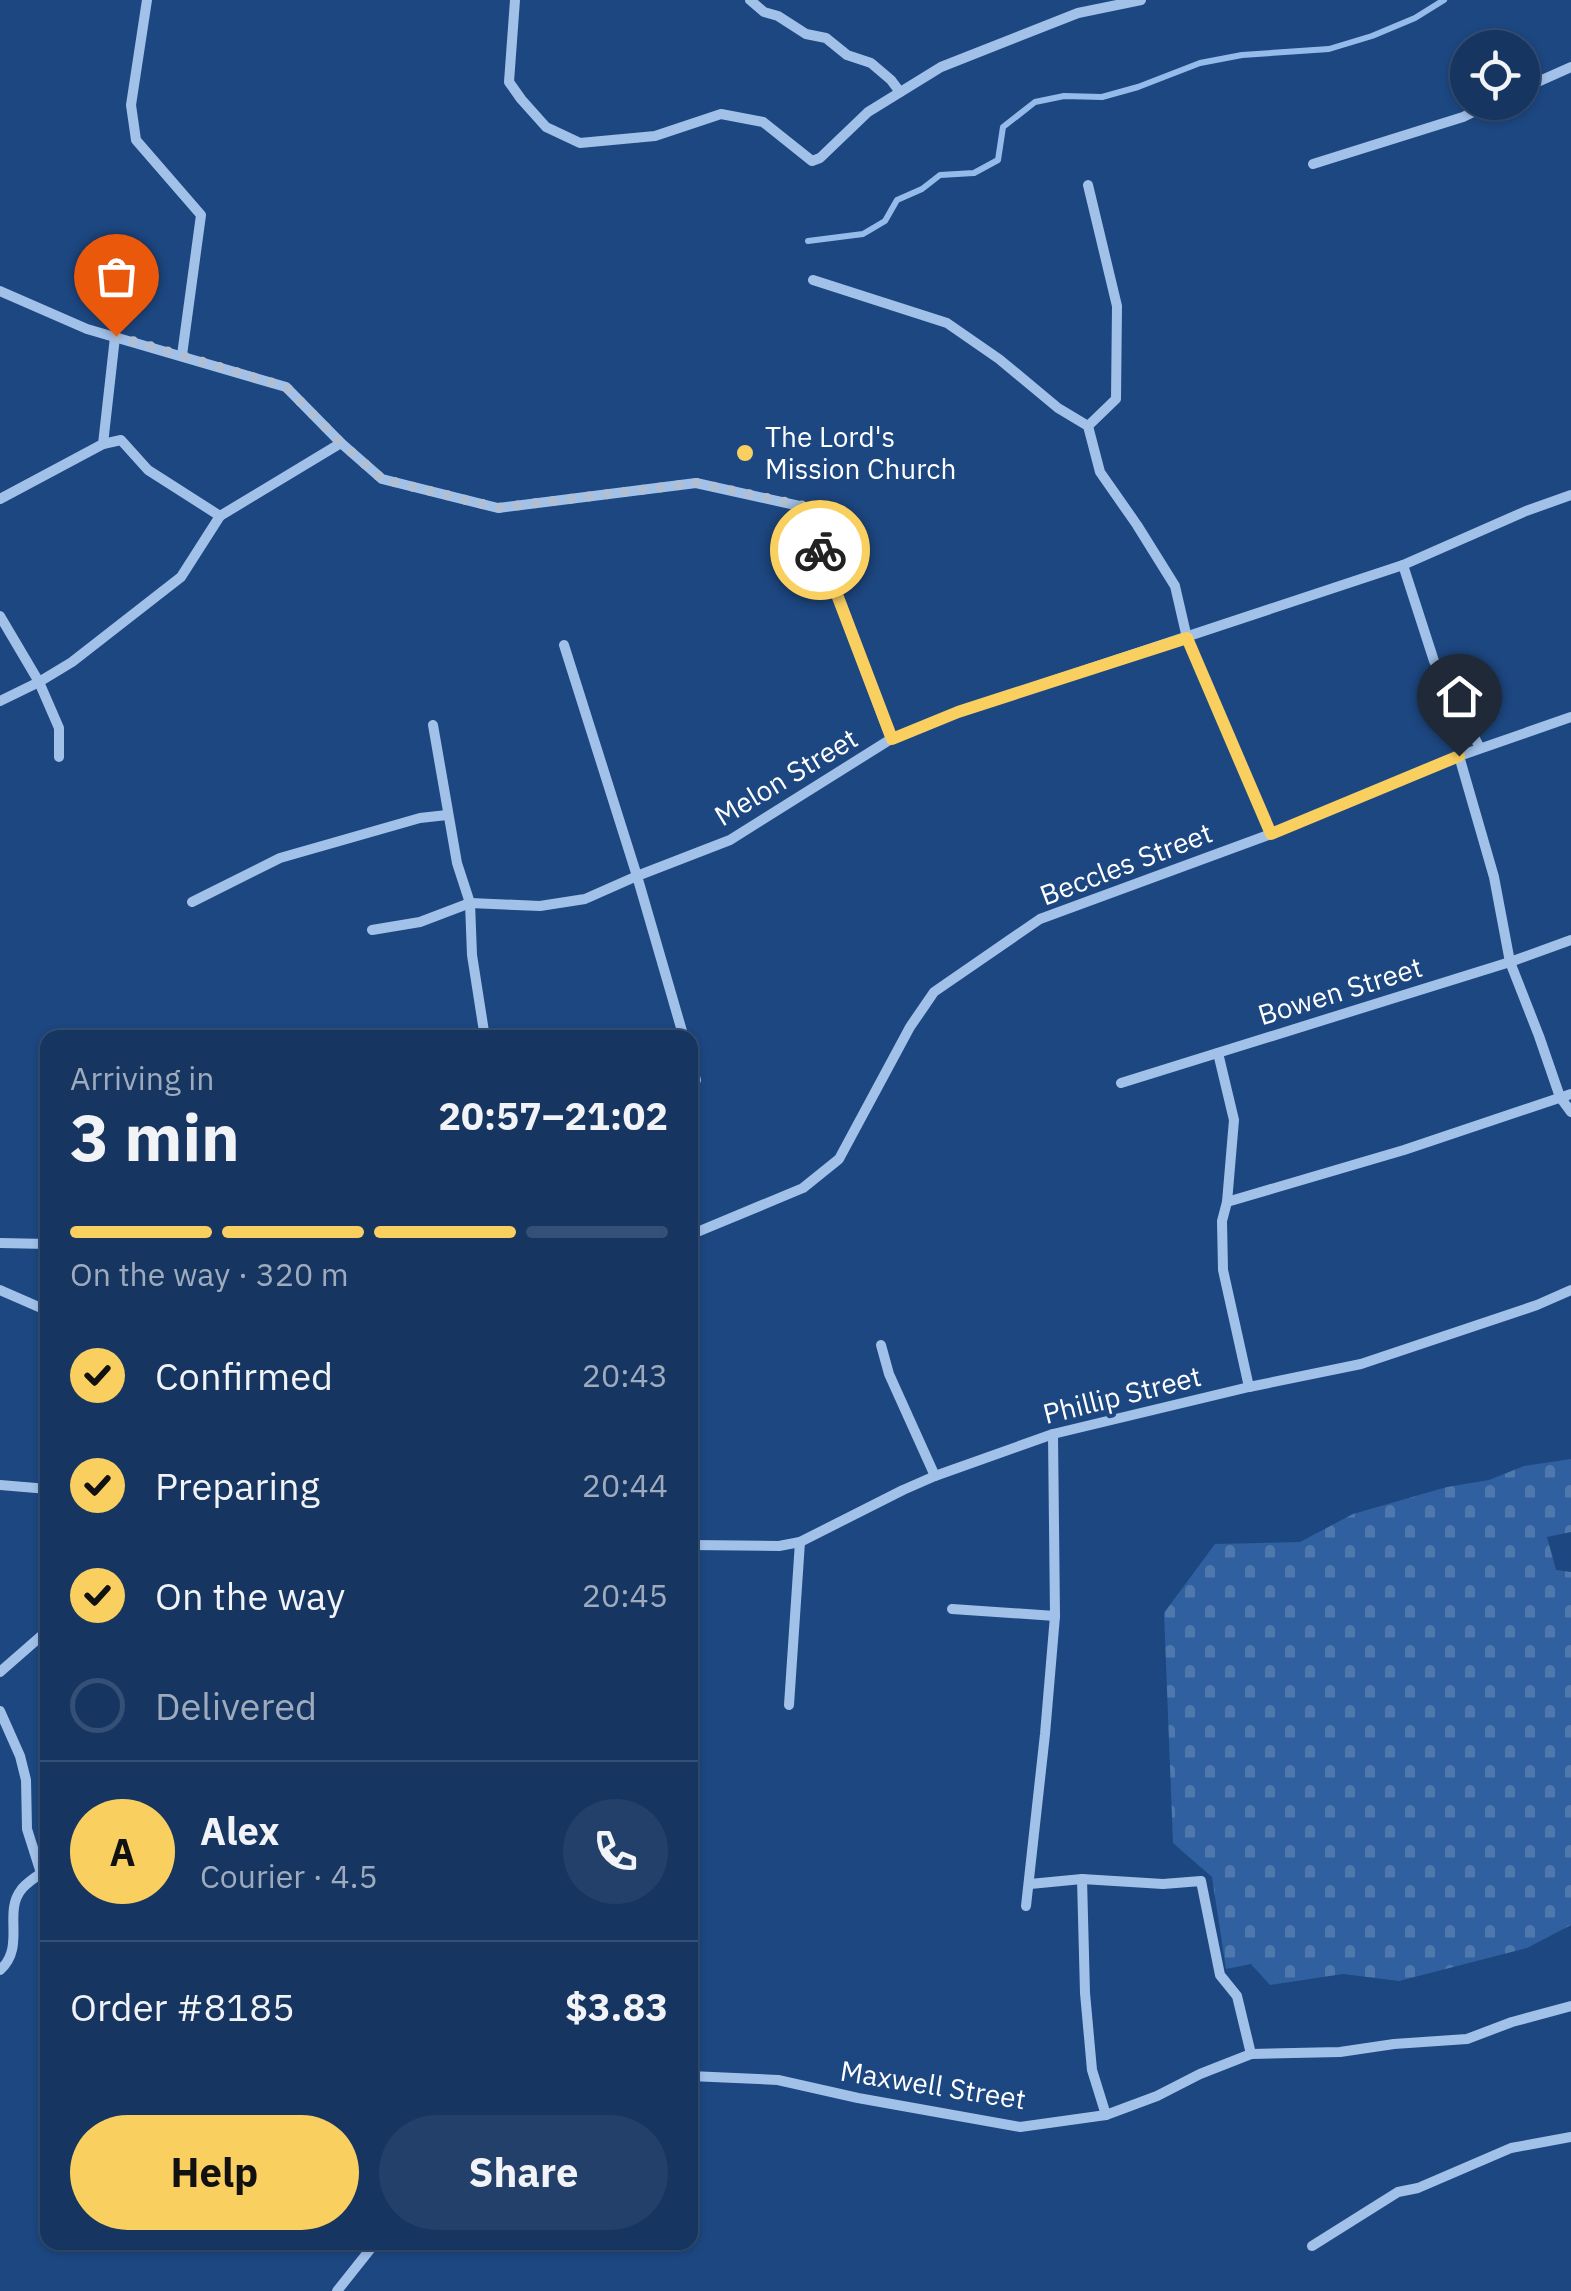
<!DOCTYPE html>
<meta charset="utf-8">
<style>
:root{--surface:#163561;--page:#23406a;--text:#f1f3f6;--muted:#9eabbd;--line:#355076;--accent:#f9cf60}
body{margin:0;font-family:"IBM Plex Sans",sans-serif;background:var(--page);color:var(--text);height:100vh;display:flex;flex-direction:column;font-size:38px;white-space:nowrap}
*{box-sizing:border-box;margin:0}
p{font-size:32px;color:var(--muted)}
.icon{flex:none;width:55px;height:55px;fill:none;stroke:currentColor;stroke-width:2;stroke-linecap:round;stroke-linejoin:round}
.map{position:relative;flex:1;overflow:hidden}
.drawer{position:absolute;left:40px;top:1030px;width:658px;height:1220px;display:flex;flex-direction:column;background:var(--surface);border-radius:20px;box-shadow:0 2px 8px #0004,0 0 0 2px var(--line)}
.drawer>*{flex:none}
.buttons{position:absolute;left:1450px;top:30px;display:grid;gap:20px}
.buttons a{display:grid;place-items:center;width:90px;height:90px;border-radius:50%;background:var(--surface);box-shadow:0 2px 8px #0004,0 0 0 2px var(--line);font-size:50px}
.pin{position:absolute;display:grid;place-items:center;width:85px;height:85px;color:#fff;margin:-102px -42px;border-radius:50% 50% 50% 0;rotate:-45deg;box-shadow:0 0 10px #0007}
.pin .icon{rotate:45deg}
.courier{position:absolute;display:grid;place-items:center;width:100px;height:100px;margin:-50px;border:8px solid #f9cf60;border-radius:50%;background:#fff;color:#222;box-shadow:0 2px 12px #0007}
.summary em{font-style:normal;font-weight:800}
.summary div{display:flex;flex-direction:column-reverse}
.summary{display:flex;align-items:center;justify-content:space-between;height:170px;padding:0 30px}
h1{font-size:65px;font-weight:800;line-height:75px}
.bar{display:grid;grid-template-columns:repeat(4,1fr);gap:15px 10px;align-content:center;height:120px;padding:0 30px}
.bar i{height:12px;border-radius:8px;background:var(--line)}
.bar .active{background:var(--accent)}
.bar p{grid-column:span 4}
.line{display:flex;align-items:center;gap:25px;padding:0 30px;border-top:2px solid var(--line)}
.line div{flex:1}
.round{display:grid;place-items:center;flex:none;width:105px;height:105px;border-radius:52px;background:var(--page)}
ol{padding:0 30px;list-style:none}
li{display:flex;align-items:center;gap:30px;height:110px}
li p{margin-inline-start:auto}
li .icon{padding:10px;border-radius:50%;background:var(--accent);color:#111;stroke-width:4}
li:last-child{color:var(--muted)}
li i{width:55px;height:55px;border:5px solid var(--line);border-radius:50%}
.primary-button{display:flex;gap:20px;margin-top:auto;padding:20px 30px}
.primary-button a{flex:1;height:115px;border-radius:60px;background:var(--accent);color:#111;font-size:40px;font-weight:800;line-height:115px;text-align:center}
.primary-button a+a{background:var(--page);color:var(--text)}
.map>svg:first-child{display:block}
.cemetery{fill:url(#cemetery-stones)}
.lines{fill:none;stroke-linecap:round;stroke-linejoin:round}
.stream{stroke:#95bbeb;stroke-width:6}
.minor{stroke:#a2c1e9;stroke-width:10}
.done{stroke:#b0bfd3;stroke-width:10;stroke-dasharray:0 18}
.route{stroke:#f9cf60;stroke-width:12}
.poi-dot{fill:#f9cf60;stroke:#1d4781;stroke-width:4}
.labels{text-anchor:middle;stroke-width:8;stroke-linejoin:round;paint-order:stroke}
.poi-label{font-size:28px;fill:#fff;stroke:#1d4781;text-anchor:start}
.street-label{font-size:28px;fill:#fff;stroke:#1d4781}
</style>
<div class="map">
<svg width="1571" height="2291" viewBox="0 0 1571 2291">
<defs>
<pattern id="cemetery-stones" width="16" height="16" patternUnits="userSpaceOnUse" patternTransform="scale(2.5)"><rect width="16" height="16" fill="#30609f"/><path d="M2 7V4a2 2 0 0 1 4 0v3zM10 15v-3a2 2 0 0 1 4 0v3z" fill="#4f78ad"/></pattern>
</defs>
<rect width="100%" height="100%" fill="#1d4781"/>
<path class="cemetery" d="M1571 1459V1532L1547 1537 1556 1570 1571 1572V1925L1527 1948 1399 1981 1343 1974 1270 1985 1251 1964 1226 1969 1212 1877 1173 1843 1164 1613 1215 1544 1300 1542 1353 1514 1447 1487 1489 1480 1524 1466Z"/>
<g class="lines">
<path class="stream" d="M808 241 863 234 885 221 897 200 922 189 940 175 974 173 998 160 1003 127 1035 102 1064 96 1102 97 1138 87 1200 63 1242 55 1329 49 1372 36 1415 18 1444 0"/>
<g class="minor">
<path d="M147 0 131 105 136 140 201 215 182 355"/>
<path d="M515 0 509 82 521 99 546 127 580 143 655 136 721 114 763 122 812 161 820 158 868 112 941 67 1078 13 1141 0"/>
<path d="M750 0 764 12 778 16 806 34 826 38 847 55 871 63 891 80 900 92"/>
<path d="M1522 89 1571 67"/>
<path d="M1313 164 1463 117 1494 102"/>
<path d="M813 280 947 323 999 359 1058 408 1088 426 1100 472 1137 525 1175 586 1187 638 1271 834"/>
<path d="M0 291 87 329 286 387 341 443 382 479 498 508 696 483 804 507 891 739"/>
<path d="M1088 426 1116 399 1117 306 1088 185"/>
<path d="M103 444 121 440 148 470 220 516"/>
<path d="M0 499 103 444 115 337"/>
<path d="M1403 565 1434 661 1480 748"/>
<path d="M0 616 39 682 59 728V757"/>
<path d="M564 645 637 876 684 1038"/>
<path d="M0 701 39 682 72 662 181 577 220 516 341 443"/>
<path d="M433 725 457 863 470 903 472 955 485 1038"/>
<path d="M1459 756 1494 877 1510 962 1539 1036 1560 1097 1571 1112"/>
<path d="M192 902 280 858 420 818 447 815"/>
<path d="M372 930 420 922 470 903 540 906 585 899 637 876 730 840 891 739 959 712 1403 565 1526 511 1571 495"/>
<path d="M1218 1053 1234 1120 1227 1202 1222 1221 1223 1270 1249 1387"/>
<path d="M690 1059 696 1080"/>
<path d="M1121 1083 1510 962 1571 940"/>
<path d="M1227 1202 1404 1150 1571 1094"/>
<path d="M690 1235 803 1188 839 1159 910 1027 934 992 1040 919 1271 834 1459 756 1571 717"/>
<path d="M0 1243 48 1244"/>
<path d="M0 1290 48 1311"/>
<path d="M881 1345 889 1374 935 1476"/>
<path d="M0 1485 48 1489"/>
<path d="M690 1545 779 1546 800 1542 903 1490 935 1476 1053 1434 1249 1387 1361 1364 1537 1305 1571 1290"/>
<path d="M952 1609 1055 1616"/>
<path d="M0 1672 48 1630"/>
<path d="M789 1705 800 1542"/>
<path d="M0 1711 20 1756 26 1780 27 1829 41 1873 48 1885"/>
<path d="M1082 1879 1085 1993 1092 2070 1106 2115"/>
<path d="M1030 1884 1082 1879 1163 1884 1201 1881 1220 1975 1237 1996 1251 2054"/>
<path d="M1026 1906 1045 1734 1055 1616 1053 1434"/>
<path d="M0 1970C26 1947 3 1913 21 1890 26 1883 35 1878 41 1873"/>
<path d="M690 2076 778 2080 858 2098 1020 2127 1106 2115 1157 2096 1200 2074 1251 2054 1340 2052 1394 2044 1467 2039 1512 2022 1571 2006"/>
<path d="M1312 2246 1398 2192 1418 2188 1511 2148 1571 2137"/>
<path d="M337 2291 376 2242"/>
</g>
</g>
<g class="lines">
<path class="done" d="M116 336 286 387 341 443 382 479 498 508 696 483 804 506 820 550"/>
<path class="route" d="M820 550 892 739 958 712 1187 638 1271 834 1459 756"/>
</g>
<circle class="poi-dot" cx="745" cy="453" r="10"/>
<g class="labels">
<g class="poi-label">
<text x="765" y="447">The Lord's<tspan x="765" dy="32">Mission Church</tspan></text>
</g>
<g class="street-label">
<text transform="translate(786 777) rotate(-31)" y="10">Melon Street</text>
<text transform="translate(1126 864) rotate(-21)" y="10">Beccles Street</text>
<text transform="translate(1340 991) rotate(-17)" y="10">Bowen Street</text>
<text transform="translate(1122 1395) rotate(-14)" y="10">Phillip Street</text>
<text transform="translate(933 2085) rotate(9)" y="10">Maxwell Street</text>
</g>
</g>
</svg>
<div class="buttons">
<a><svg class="icon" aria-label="locate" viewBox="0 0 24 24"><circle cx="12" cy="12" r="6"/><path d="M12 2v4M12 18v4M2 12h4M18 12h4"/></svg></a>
</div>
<div class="pin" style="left:116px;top:336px;background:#ea580c"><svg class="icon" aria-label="bag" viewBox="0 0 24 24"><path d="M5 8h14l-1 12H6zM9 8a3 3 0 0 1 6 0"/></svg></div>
<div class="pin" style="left:1459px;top:756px;background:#1f2937"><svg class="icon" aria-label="home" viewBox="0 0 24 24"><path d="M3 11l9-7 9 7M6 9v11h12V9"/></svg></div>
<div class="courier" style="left:820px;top:550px"><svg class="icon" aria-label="bike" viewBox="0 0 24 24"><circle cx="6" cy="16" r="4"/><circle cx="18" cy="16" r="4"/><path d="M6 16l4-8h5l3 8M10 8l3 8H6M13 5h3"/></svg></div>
<section class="drawer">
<div class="summary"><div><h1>3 min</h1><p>Arriving in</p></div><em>20:57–21:02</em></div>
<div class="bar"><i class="active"></i><i class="active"></i><i class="active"></i><i></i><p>On the way · 320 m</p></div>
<ol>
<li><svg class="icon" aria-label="check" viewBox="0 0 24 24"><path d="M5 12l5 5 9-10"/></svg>Confirmed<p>20:43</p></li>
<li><svg class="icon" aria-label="check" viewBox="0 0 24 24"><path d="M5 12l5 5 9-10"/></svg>Preparing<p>20:44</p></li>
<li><svg class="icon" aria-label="check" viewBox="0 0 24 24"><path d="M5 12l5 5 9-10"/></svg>On the way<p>20:45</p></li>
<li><i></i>Delivered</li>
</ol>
<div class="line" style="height:180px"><b class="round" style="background:var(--accent);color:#111">A</b><div><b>Alex</b><p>Courier · 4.5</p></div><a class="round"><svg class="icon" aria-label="phone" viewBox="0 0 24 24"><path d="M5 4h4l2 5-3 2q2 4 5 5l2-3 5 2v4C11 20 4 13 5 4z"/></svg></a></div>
<div class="line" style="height:130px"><div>Order #8185</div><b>$3.83</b></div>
<div class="primary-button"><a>Help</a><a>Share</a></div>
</section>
</div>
